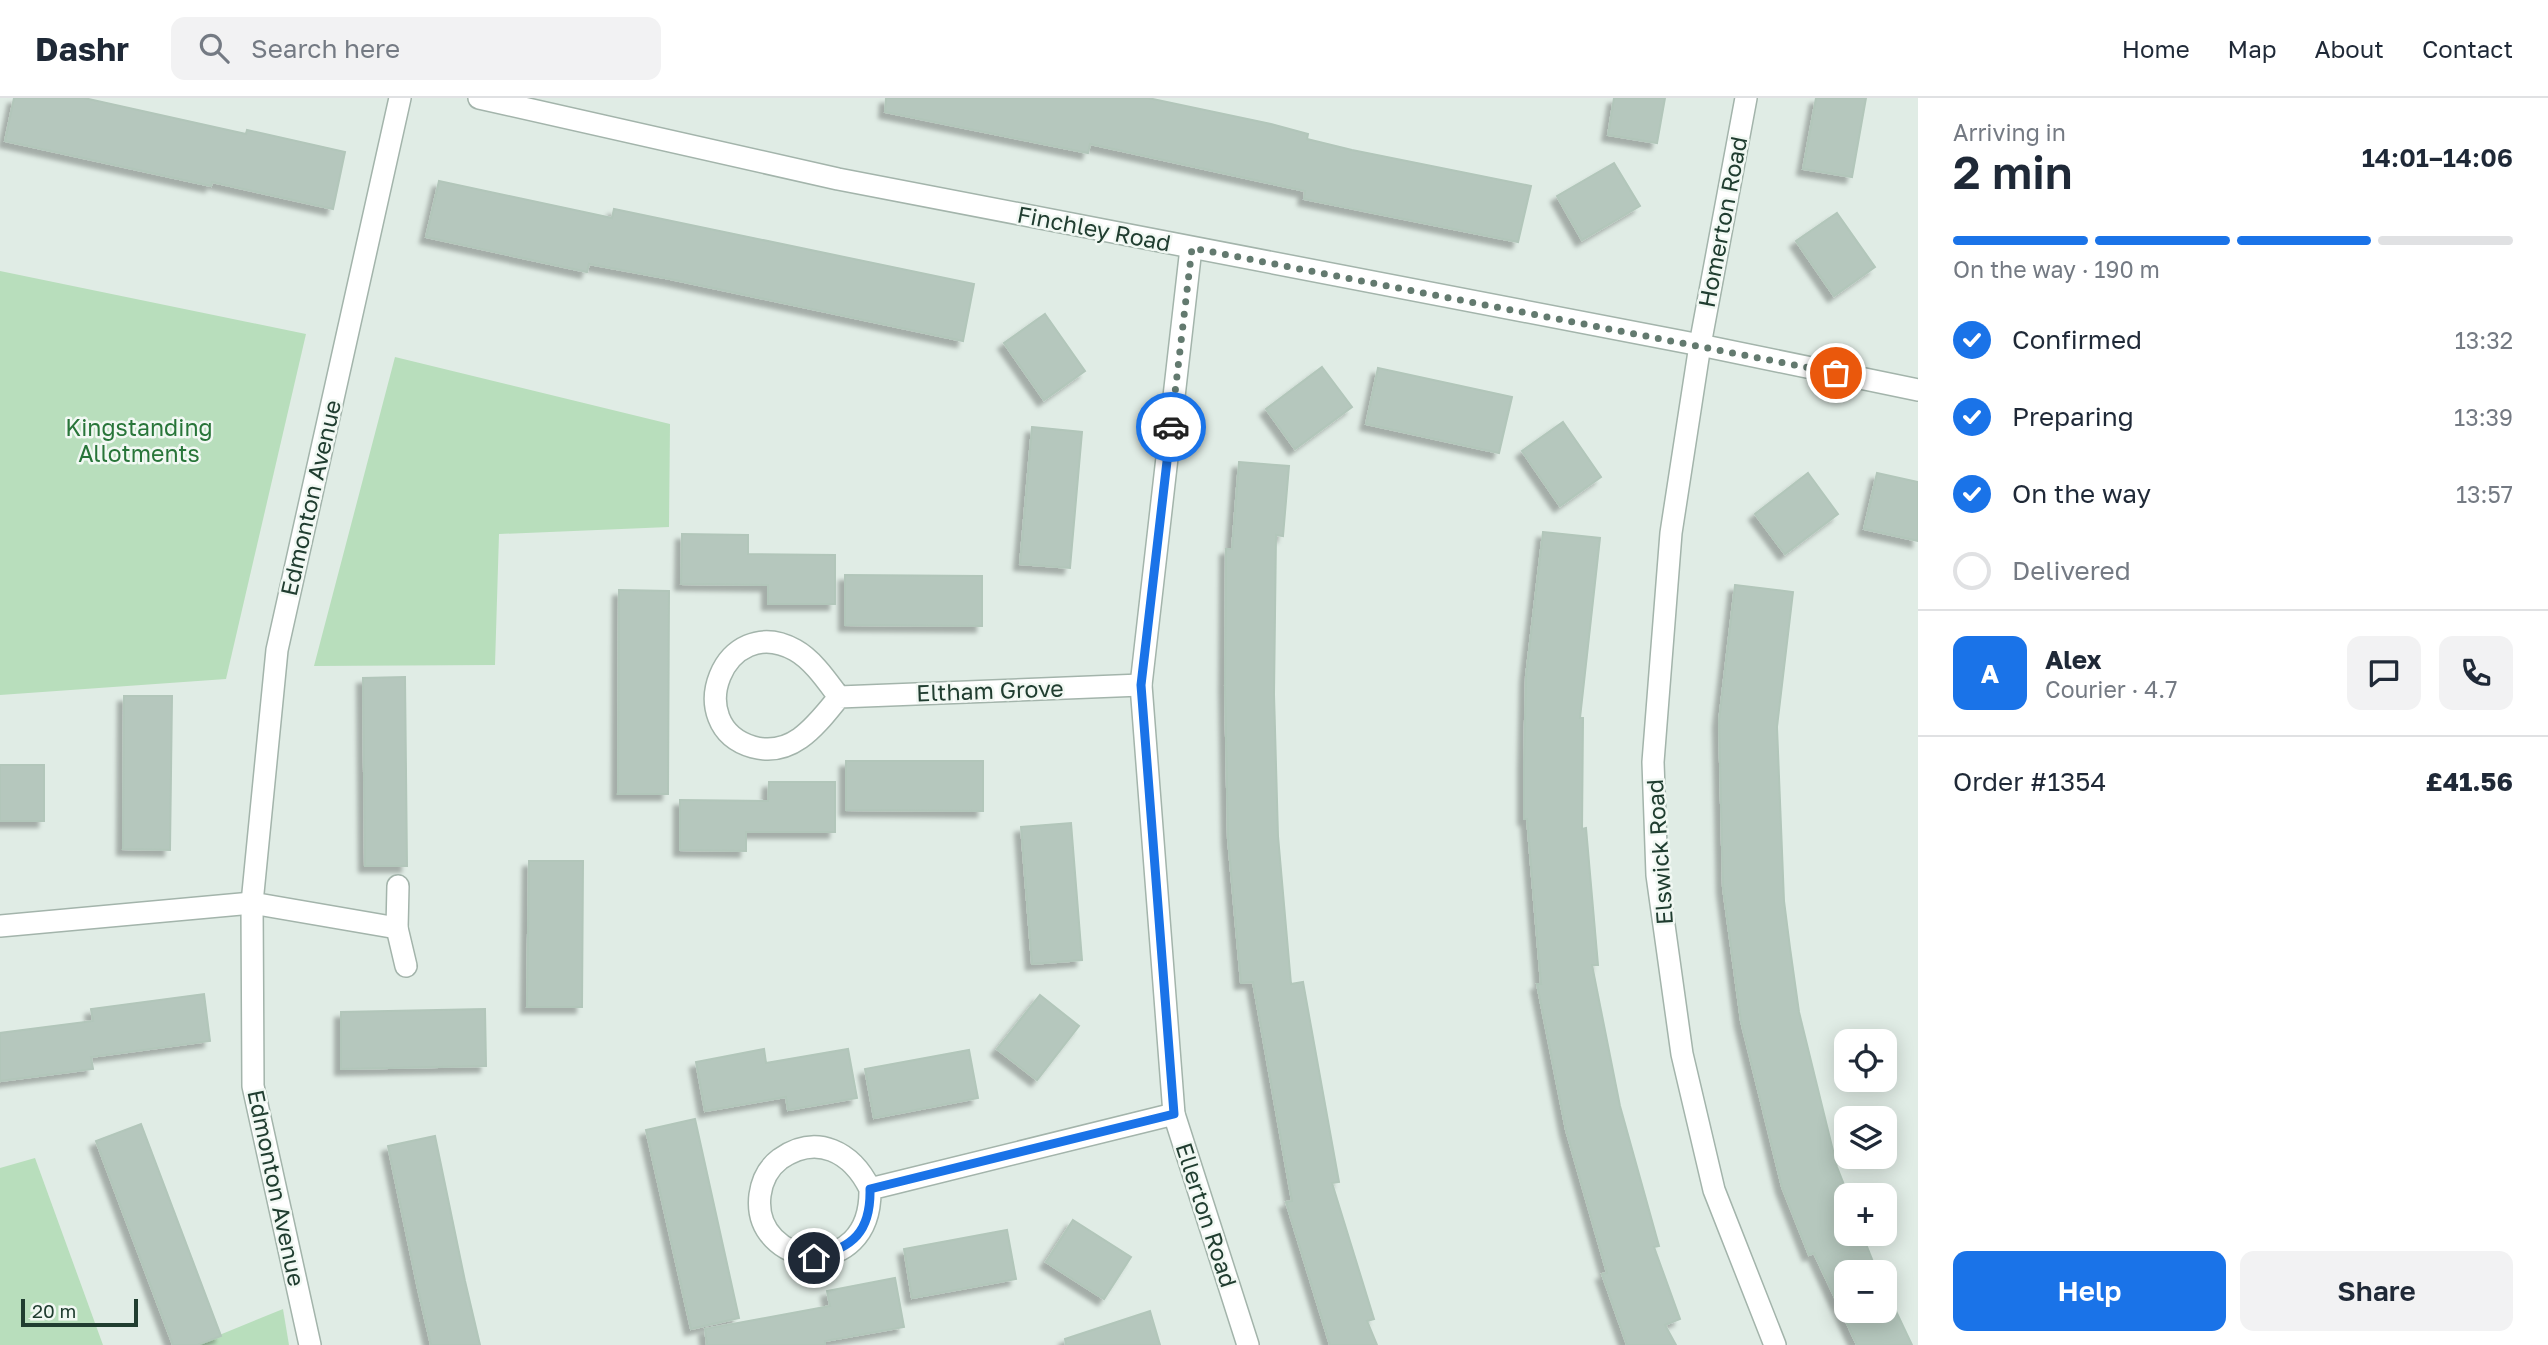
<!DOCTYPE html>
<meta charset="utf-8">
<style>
:root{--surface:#fff;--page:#f2f2f3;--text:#1f2937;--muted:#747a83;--line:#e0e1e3;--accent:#1a73e8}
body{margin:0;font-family:"Golos Text",sans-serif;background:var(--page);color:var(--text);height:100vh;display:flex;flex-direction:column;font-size:26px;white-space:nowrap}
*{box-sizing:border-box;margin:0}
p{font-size:23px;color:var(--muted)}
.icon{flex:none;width:38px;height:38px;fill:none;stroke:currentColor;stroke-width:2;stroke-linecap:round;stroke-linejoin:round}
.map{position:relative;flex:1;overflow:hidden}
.panel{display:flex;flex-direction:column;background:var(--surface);width:630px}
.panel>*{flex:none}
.buttons{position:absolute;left:1834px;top:931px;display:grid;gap:14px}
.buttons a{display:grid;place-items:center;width:63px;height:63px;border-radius:14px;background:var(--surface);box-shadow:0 4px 18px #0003;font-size:35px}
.scale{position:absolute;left:21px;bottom:18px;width:117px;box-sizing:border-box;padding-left:7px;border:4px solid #203d30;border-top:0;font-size:19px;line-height:24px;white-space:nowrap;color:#203d30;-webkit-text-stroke:5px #f1f8f3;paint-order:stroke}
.pin{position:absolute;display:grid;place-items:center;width:60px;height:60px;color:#fff;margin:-30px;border:4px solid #fff;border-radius:50%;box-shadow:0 2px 7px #0007}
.courier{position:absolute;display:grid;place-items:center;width:70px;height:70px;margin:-35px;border:5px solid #1a73e8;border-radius:50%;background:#fff;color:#222;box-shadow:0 2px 9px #0007}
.summary em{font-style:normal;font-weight:600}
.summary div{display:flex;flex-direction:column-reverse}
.summary{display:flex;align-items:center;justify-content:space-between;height:119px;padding:0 35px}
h1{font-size:46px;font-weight:600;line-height:52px}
.bar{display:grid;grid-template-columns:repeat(4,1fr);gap:10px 7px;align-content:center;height:84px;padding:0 35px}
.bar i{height:9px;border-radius:5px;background:var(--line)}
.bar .on{background:var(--accent)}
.bar p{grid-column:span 4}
.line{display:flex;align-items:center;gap:18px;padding:0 35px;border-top:2px solid var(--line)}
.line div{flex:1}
.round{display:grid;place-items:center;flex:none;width:74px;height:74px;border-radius:14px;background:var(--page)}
ol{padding:0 35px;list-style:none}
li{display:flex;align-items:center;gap:21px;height:77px}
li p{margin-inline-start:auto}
li .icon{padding:7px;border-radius:50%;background:var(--accent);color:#fff;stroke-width:4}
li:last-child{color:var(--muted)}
li i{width:38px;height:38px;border:4px solid var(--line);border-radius:50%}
.primary-button{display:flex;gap:14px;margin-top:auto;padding:14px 35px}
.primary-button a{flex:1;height:80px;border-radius:14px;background:var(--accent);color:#fff;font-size:28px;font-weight:600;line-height:80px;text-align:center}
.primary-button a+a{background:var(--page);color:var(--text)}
header{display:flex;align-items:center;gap:42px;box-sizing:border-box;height:98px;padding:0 35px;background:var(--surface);border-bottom:2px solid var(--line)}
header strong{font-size:33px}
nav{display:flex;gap:38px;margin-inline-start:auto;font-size:24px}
.search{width:490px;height:63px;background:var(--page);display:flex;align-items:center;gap:18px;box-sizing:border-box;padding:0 24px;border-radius:14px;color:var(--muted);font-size:26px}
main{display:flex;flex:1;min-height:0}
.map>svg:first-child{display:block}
.green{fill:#b8debc}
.building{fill:#b5c7bd;stroke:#b2c6ba;stroke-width:2;filter:url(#shadow)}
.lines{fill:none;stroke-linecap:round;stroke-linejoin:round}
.street-casing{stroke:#a3b4ab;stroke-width:24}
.street{stroke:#fff;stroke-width:21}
.done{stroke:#637a6f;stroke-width:7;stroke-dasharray:0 12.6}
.route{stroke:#1a73e8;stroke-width:9}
.labels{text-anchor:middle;stroke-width:5;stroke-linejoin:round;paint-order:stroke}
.street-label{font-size:23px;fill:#203d30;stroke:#f1f8f3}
.park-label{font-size:23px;fill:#287539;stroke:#f1f8f3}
</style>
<header>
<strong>Dashr</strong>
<div class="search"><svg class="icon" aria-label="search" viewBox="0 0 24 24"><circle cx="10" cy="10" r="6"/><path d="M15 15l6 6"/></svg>Search here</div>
<nav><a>Home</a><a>Map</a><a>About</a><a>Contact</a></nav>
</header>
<main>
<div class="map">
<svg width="1918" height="1247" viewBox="0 0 1918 1247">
<defs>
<filter id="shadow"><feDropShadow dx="-6" dy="6" stdDeviation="2" flood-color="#0004"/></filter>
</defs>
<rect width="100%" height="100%" fill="#e0ece5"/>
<g class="green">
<path d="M0 173 306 236 226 581 0 597Z"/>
<path d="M395 259 670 326 669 429 499 436 495 567 314 568Z"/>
<path d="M35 1060 103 1247H0V1070Z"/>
<path d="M283 1211 289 1247H195Z"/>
</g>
<g class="building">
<path d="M14 0H84L246 36 247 32 345 54 333 111 212 84 211 88 5 43Z"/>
<path d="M886 0H1148L1271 26 1308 36 1307 41 1352 52 1531 88 1518 144 1304 101 1305 93 1090 46 1088 55 885 14Z"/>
<path d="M1614 0H1665L1657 45 1608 37Z"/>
<path d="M1816 0H1866L1852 79 1803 71Z"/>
<path d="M1614 65 1640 108 1582 142 1557 98Z"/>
<path d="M439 83 612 120 614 111 974 186 963 243 670 181 589 166 587 174 426 139Z"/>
<path d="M1837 115 1875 169 1834 198 1796 143Z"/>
<path d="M1045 216 1085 273 1044 302 1004 245Z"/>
<path d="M1322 269 1352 309 1295 351 1266 311Z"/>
<path d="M1378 270 1512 299 1499 355 1366 326Z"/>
<path d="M1563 324 1601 379 1560 408 1522 353Z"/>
<path d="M1032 329 1082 334 1070 470 1020 466Z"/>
<path d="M1239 364 1289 368 1283 438 1276 437 1274 596 1278 738 1291 886 1303 884 1339 1084 1332 1085 1374 1221 1367 1223 1377 1247H1330L1286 1104 1292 1103 1253 884 1241 885 1228 741 1225 588 1226 451H1232Z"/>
<path d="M1808 375 1838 416 1785 456 1755 416Z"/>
<path d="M1877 375 1918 384V443L1864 431Z"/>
<path d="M1543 434 1600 440 1580 620H1583L1582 731 1586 730 1598 867H1592L1620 1008 1659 1148 1654 1149 1680 1221 1665 1227 1676 1247H1627L1602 1176 1607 1175 1566 1032 1537 886H1541L1527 721H1524V665L1526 578Z"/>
<path d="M682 436 748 437V456L835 457V506H768V487L681 486Z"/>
<path d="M845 477 982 478V528L845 527Z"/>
<path d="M1735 487 1793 494 1777 629 1784 803 1790 850 1799 914 1837 1069 1848 1097 1846 1136H1862L1877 1174H1846V1213H1885V1190L1912 1247H1857L1814 1155 1809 1157 1782 1089 1741 923 1723 790 1719 623Z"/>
<path d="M619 492 669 493 668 696H618Z"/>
<path d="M405 579 407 768H365L363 580Z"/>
<path d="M124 598H172L170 752 123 751Z"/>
<path d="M846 663H983V713L846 712Z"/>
<rect x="0" y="667" width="44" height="56"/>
<path d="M769 684H835V734H746V753L680 752V702L768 703Z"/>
<path d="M1071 725 1082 862 1032 866 1021 729Z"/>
<path d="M529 763H583L582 909H527Z"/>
<path d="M204 896 210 943 91 959 93 971 0 983V935L93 923 91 911Z"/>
<path d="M1040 897 1079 928 1037 982 997 951Z"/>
<path d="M485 911 486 968 341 971V914Z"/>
<path d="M764 951 766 965 848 951 857 1000 788 1012 786 999 705 1013 696 964Z"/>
<path d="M969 952 978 1000 874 1020 865 971Z"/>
<path d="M695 1021 739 1220 691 1231 646 1032Z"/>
<path d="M141 1026 221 1238 197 1247H173L96 1043Z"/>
<path d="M435 1038 465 1183 480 1247H431L418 1191 388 1048Z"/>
<path d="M1073 1122 1131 1159 1104 1201 1046 1164Z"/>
<path d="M1007 1132 1016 1181 912 1200 904 1151Z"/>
<path d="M895 1180 904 1229 825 1243V1247H707L705 1231 830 1208 827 1193Z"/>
<path d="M1150 1213 1160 1247H1066L1065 1241Z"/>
</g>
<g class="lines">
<defs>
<g id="street">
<path d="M479 0 838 81 1700 247 1918 292"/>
<path d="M1746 0 1700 247 1671 435 1653 664 1657 777 1682 956 1714 1092 1775 1247"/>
<path d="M1191 150 1141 587 1174 1016 1248 1247"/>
<path d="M839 599C827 583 813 562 795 552 724 513 680 628 753 649 793 660 817 626 839 599L1141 587"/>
<path d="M398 788 397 830 406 868"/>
<path d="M0 828 252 805 397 830"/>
<path d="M870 1091C852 1054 817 1035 780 1061 768 1070 762 1082 760 1097 751 1170 872 1187 870 1091L1174 1016"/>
<path d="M310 1247 253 988 252 805 277 552 400 0"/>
</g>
</defs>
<use href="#street" class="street-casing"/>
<use href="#street" class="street"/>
</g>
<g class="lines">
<path class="done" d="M1171 329 1192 150 1836 275"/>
<path class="route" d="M814 1160C853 1149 871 1134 870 1091L1174 1016 1141 587 1171 329"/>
</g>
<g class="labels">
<g class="street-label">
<text transform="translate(1723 124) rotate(-79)" y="8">Homerton Road</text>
<text transform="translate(1094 131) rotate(11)" y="8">Finchley Road</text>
<text transform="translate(311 400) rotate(-77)" y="8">Edmonton Avenue</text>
<text transform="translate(990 593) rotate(-2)" y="8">Eltham Grove</text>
<text transform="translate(1660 754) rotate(-94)" y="8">Elswick Road</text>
<text transform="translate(276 1090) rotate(78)" y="8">Edmonton Avenue</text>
<text transform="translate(1206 1117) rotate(72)" y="8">Ellerton Road</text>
</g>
<g class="park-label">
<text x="139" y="338">Kingstanding<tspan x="139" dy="26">Allotments</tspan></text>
</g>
</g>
</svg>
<div class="buttons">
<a><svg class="icon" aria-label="locate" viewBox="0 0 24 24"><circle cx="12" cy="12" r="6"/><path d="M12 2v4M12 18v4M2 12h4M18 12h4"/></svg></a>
<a><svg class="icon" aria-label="layers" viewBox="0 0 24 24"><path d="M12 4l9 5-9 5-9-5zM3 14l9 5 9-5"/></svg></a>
<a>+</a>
<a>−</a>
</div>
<div class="scale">20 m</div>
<div class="pin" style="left:1836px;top:275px;background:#ea580c"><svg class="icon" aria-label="bag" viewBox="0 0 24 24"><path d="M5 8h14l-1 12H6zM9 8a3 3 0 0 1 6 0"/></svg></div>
<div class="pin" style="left:814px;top:1160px;background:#1f2937"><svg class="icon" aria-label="home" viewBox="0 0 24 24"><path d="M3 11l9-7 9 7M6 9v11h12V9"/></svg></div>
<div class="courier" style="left:1171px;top:329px"><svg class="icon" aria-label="car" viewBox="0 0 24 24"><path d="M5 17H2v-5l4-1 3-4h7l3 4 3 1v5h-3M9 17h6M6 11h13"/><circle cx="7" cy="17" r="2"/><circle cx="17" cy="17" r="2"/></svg></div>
</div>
<section class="panel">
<div class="summary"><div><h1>2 min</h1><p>Arriving in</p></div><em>14:01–14:06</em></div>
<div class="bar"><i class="on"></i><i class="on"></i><i class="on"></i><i></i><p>On the way · 190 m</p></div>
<ol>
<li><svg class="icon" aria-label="check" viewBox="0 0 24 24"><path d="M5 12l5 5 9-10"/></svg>Confirmed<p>13:32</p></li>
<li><svg class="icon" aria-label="check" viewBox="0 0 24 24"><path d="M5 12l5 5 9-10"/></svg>Preparing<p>13:39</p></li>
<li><svg class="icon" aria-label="check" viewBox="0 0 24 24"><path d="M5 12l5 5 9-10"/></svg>On the way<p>13:57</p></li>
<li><i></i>Delivered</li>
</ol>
<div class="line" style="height:126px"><b class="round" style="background:var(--accent);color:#fff">A</b><div><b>Alex</b><p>Courier · 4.7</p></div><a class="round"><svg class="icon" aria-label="chat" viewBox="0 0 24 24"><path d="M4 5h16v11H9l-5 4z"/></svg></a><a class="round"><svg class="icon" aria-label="phone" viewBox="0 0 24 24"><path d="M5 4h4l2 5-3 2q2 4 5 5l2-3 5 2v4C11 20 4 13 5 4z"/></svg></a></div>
<div class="line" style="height:91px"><div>Order #1354</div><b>£41.56</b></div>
<div class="primary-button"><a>Help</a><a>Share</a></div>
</section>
</main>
